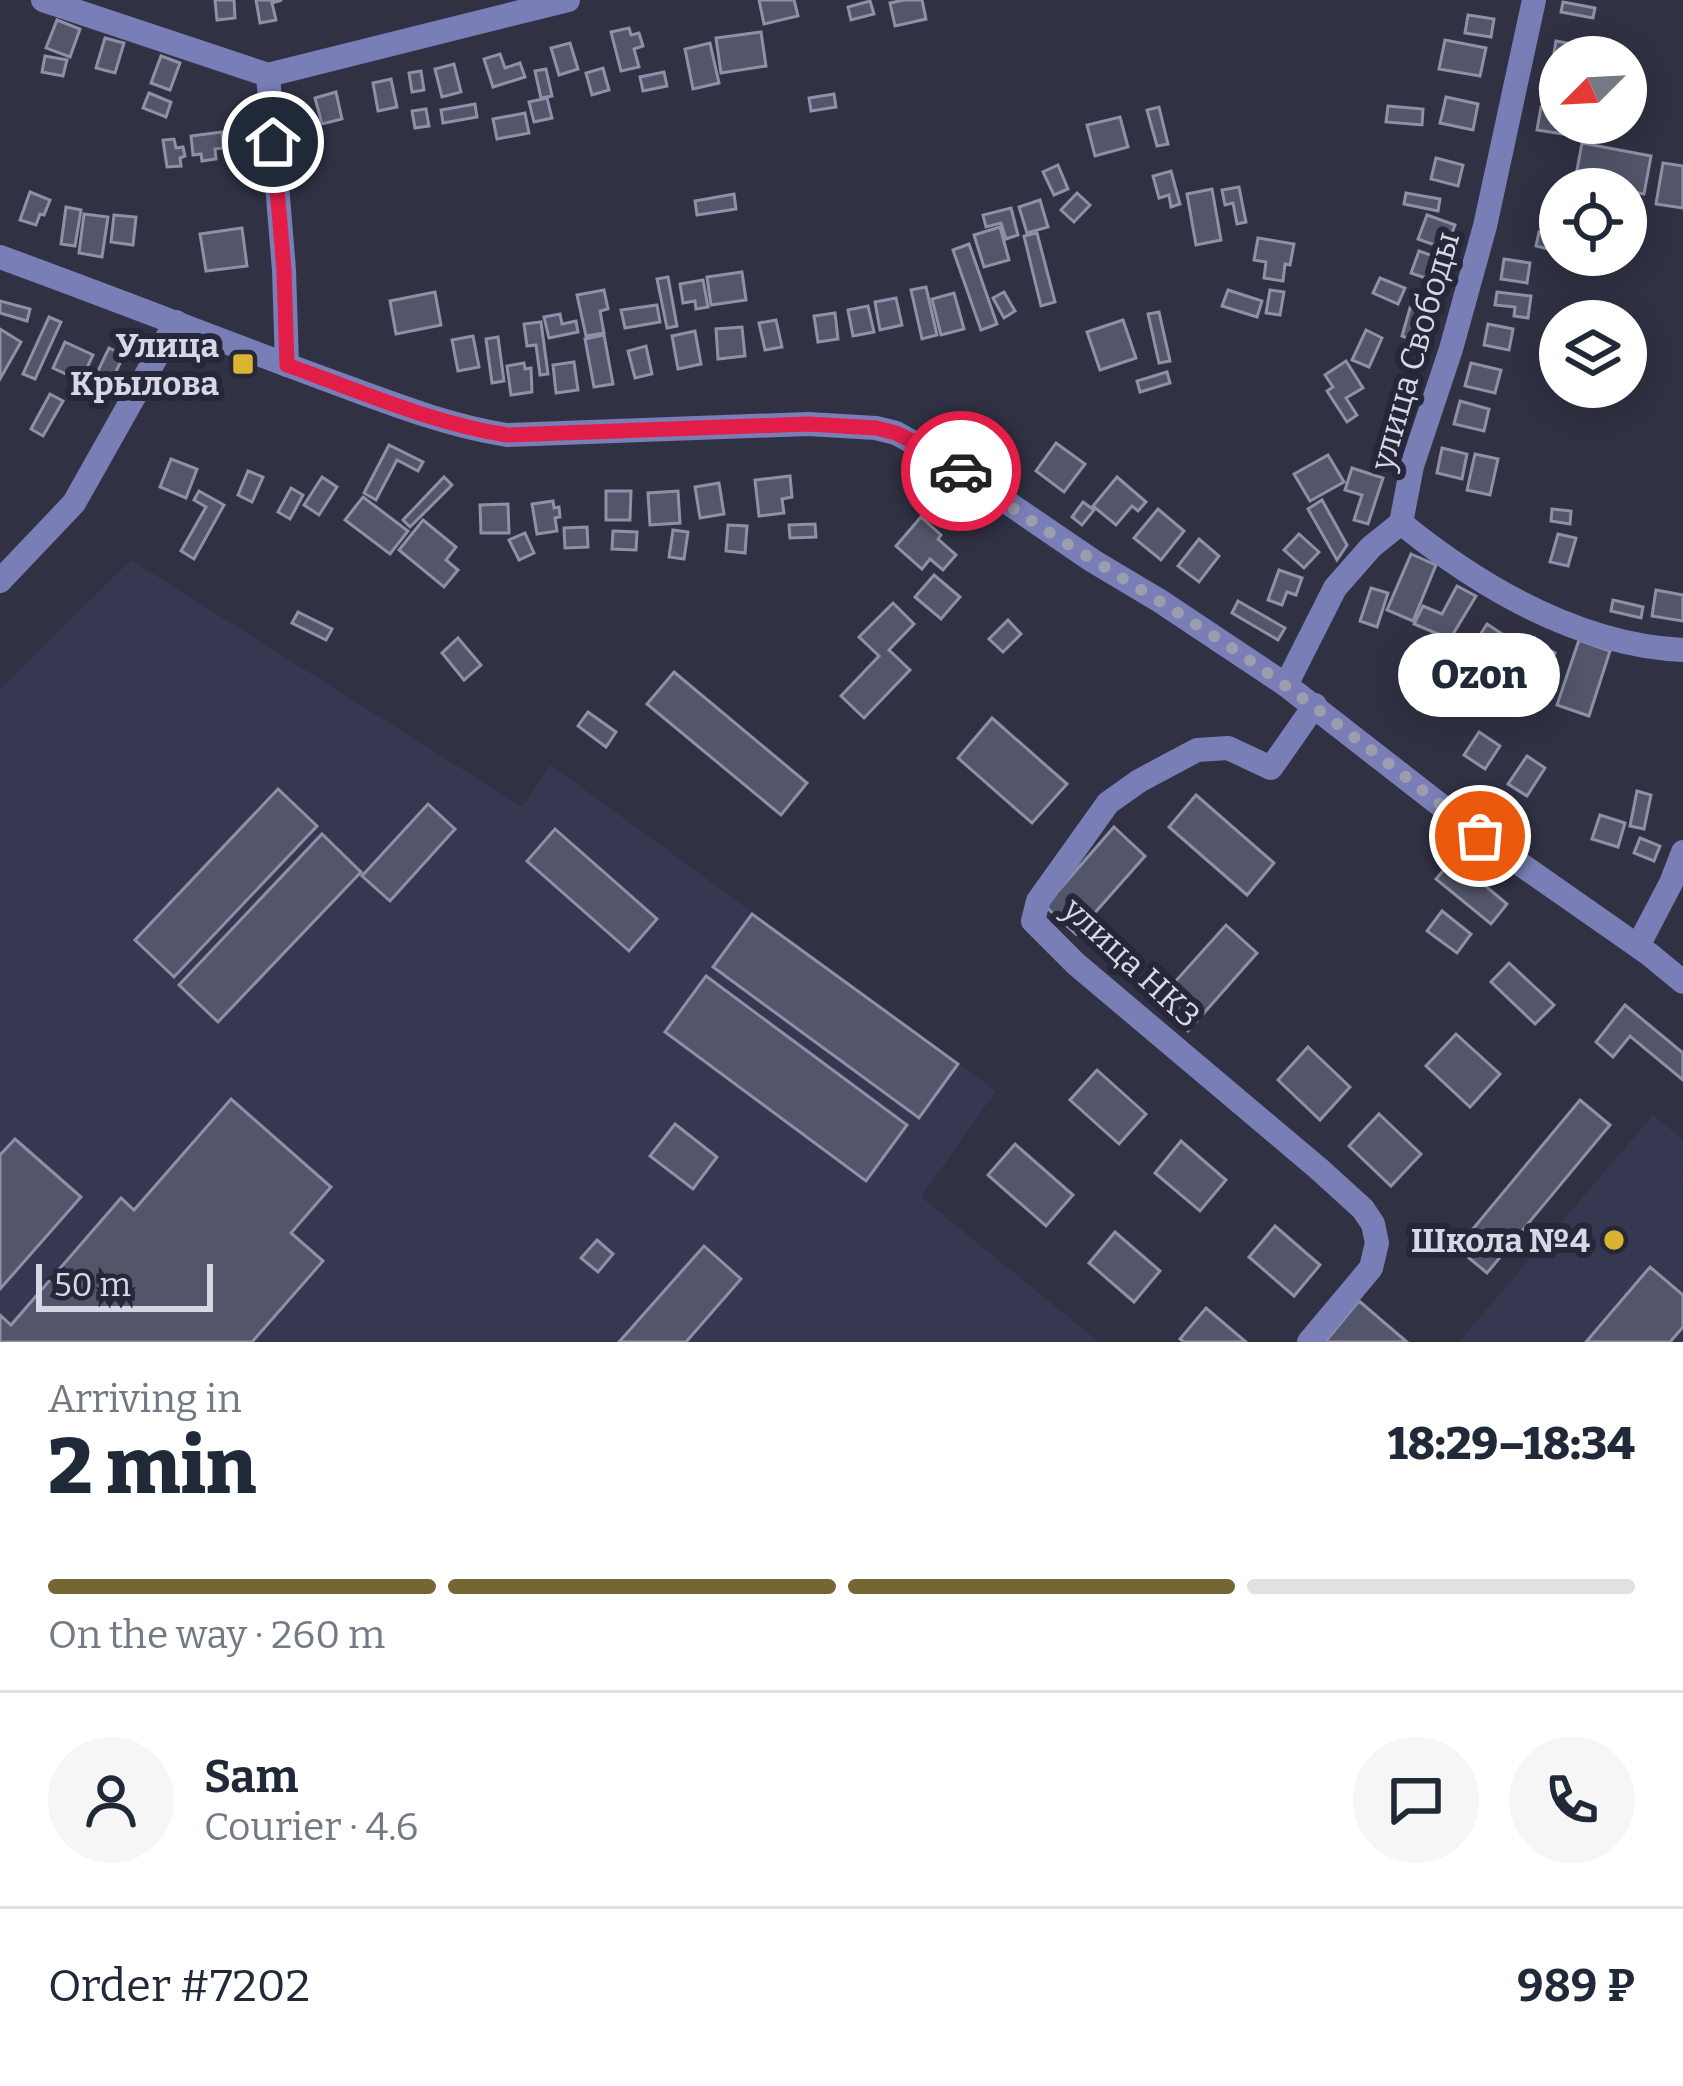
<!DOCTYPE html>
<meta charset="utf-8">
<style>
:root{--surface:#fff;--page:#f6f6f7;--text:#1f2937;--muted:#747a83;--line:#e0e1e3;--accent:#746735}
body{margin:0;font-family:Bitter,serif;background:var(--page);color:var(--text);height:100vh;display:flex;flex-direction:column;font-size:45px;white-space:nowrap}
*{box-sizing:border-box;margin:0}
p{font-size:39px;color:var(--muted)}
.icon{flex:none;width:66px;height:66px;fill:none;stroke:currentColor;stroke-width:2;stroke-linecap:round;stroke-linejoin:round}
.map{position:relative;height:1342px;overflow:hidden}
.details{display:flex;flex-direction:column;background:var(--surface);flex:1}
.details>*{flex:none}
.needle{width:78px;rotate:246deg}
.controls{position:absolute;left:1539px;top:36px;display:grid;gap:24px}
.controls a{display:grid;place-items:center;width:108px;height:108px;border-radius:50%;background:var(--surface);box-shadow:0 6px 30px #0003;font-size:60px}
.scale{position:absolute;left:36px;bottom:30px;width:177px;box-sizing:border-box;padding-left:12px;border:6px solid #d7d8e5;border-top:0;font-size:33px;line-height:42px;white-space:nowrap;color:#d7d8e5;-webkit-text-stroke:9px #26283a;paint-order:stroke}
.pin{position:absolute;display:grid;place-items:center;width:102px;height:102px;color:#fff;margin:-51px;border:6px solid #fff;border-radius:50%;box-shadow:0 3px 12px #0007}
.courier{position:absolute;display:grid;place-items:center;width:120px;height:120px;margin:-60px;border:9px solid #e11d48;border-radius:50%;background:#fff;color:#222;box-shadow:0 3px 15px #0007}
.bubble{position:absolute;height:84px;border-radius:42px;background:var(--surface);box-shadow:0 6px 30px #0003;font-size:39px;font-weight:800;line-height:84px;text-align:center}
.headline em{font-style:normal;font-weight:800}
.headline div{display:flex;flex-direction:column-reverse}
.headline{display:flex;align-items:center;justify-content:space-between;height:204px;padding:0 48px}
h1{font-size:78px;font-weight:800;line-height:90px}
.bar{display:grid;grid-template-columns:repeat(4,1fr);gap:18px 12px;align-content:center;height:144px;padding:0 48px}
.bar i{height:15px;border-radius:9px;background:var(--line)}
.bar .on{background:var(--accent)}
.bar p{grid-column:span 4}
.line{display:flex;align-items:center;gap:30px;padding:0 48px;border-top:3px solid var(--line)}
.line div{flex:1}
.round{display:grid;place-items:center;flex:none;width:126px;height:126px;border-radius:63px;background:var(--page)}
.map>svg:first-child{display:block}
.built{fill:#363851}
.building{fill:#53556a;stroke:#8d90a7;stroke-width:3}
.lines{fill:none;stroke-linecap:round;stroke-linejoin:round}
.minor{stroke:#797eb6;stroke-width:24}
.done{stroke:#9d9ead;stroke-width:12;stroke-dasharray:0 21.6}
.route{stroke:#e11d48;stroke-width:15}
.poi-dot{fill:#dbb333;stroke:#26283a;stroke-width:4.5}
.labels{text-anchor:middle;stroke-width:12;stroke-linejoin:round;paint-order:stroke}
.poi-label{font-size:33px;font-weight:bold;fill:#d7d8e5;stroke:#26283a;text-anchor:end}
.street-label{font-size:33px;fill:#d7d8e5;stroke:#26283a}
</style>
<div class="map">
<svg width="1683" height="1342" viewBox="0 0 1683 1342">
<rect width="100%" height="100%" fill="#303244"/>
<g class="built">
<path d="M131 560 522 807 551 765 996 1091 921 1197 1099 1342H0V689Z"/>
<path d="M1653 1115 1683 1140 1682 1342H1459Z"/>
</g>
<g class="building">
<path d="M215 0H234L235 18 217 20Z"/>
<path d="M256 0H282L272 3 276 20 260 23Z"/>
<path d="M759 0H794L798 16 764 24Z"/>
<path d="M904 0H922L926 19 895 26 890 3Z"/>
<path d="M870 1 874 14 851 20 848 7Z"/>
<path d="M1563 2 1595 8 1593 18 1561 12Z"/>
<path d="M1468 15 1494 19 1491 37 1465 33Z"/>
<path d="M57 20 80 29 70 57 46 48Z"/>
<path d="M629 28 631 35 639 33 643 46 634 49 639 67 621 71 611 32Z"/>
<path d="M761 32 766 66 721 73 716 38Z"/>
<path d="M105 38 124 43 115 73 96 68Z"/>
<path d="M1445 40 1486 48 1480 76 1439 69Z"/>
<path d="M1556 41 1583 46 1581 57 1553 59Z"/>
<path d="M570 43 578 69 559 75 551 48Z"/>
<path d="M710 43 719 83 693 89 685 49Z"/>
<path d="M500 54 505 68 520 63 525 77 493 87 484 59Z"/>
<path d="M45 56 67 60 63 76 42 72Z"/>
<path d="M161 56 180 63 170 90 151 83Z"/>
<path d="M454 64 461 92 442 97 435 69Z"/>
<path d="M603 68 609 90 592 95 586 73Z"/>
<path d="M546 69 552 96 541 98 535 71Z"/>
<path d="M421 71 424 90 412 92 409 73Z"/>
<path d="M1544 71 1560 74V93L1540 88Z"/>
<path d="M664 72 667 86 643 91 640 77Z"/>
<path d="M391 79 397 107 378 111 373 83Z"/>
<path d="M336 92 342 119 322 124 315 98Z"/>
<path d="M149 93 171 102 166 117 143 108Z"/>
<path d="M834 94 836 107 811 111 809 98Z"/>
<path d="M1446 97 1478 104 1473 130 1440 123Z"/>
<path d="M547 98 552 118 534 122 529 102Z"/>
<path d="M475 104 477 117 443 123 441 110Z"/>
<path d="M1388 106 1423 109 1422 125 1386 122Z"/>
<path d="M1159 107 1168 144 1157 146 1147 110Z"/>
<path d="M1541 107 1560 110V123H1565L1563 134 1537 130Z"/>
<path d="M426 109 429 126 415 128 412 111Z"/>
<path d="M525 113 529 133 497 139 493 119Z"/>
<path d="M1120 117 1128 147 1095 156 1087 125Z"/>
<path d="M222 132 223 148 215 149 216 159 202 161 201 154 193 155 191 136Z"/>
<path d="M174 139 176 148 183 147 185 156 180 158 181 166 167 167 163 140Z"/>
<path d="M1582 143 1651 156 1644 194 1575 181Z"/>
<path d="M1436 158 1463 165 1458 186 1431 179Z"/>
<path d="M1663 163 1683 166V208L1656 204Z"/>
<path d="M1058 165 1068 189 1054 195 1043 172Z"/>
<path d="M1171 171 1180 204 1171 207 1169 195 1159 198 1153 176Z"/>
<path d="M1239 187 1246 222 1237 224 1233 203 1225 205 1222 190Z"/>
<path d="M1212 189 1221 240 1196 245 1187 194Z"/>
<path d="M30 192 50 200 44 215 40 214 36 225 20 220Z"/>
<path d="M1077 193 1090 205 1074 222 1061 210Z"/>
<path d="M1406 193 1440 199 1438 211 1404 204Z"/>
<path d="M734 194 736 209 697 215 695 201Z"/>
<path d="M1040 200 1048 227 1027 233 1019 207Z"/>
<path d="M66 207 81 210 75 246 61 244Z"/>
<path d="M1011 208 1018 235 1006 239 1001 223 986 227 983 215Z"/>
<path d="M84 214 108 217 102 257 79 253Z"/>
<path d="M114 215 136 217 133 245 111 242Z"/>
<path d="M1427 215 1455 225 1446 249 1418 239Z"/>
<path d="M1000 227 1009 260 984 267 974 235Z"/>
<path d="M242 228 247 266 206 271 200 234Z"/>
<path d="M1539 232 1560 237V252L1536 246Z"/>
<path d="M1037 233 1055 302 1041 306 1024 236Z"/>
<path d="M1258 238 1294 244 1290 265 1285 264 1283 281 1264 278 1266 262 1254 260Z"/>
<path d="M969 244 997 324 981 330 953 250Z"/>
<path d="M1419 251 1447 261 1440 283 1411 273Z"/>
<path d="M1504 259 1530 263 1527 283 1501 279Z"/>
<path d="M742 272 746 300 711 305 707 277Z"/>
<path d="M668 277 677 326 667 328 657 279Z"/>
<path d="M1380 278 1405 288 1398 304 1373 293Z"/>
<path d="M703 280 708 307 696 309 695 301 683 303 680 284Z"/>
<path d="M926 287 937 335 922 339 911 290Z"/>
<path d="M604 290 608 309 600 311 604 333 586 336 577 295Z"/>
<path d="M1228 290 1262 301 1257 317 1222 306Z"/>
<path d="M1270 290 1284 292 1280 315 1266 313Z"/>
<path d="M435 292 441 325 396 334 390 301Z"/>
<path d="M1004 292 1015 311 1004 318 993 298Z"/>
<path d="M1497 292 1531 296 1528 318 1514 316 1515 307 1495 305Z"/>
<path d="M954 293 964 329 941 335 932 299Z"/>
<path d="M896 298 902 325 880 330 875 302Z"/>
<path d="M0 301 30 309 27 321 0 313Z"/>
<path d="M657 305 660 322 625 328 621 310Z"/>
<path d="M868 306 874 332 853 336 848 310Z"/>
<path d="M1410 308 1437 317 1428 345 1402 336Z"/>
<path d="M1159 312 1170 361 1159 363 1148 314Z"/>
<path d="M835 313 838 339 818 342 814 316Z"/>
<path d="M560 314 562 324 576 321 578 332 549 338 544 317Z"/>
<path d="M49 317 61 322 35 379 23 374Z"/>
<path d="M776 320 782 347 765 350 759 323Z"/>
<path d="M1123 320 1136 358 1100 370 1087 332Z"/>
<path d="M541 322 548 374 540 375 536 345 527 346 524 324Z"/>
<path d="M1488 324 1513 329 1509 350 1484 345Z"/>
<path d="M742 327 745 356 718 359 716 329Z"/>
<path d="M0 329 21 342 0 379Z"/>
<path d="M1366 330 1382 338 1369 367 1352 360Z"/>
<path d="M695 331 701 364 678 369 672 336Z"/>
<path d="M604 335 613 384 594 387 585 339Z"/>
<path d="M473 336 479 367 458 371 452 340Z"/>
<path d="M498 337 504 381 492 383 486 339Z"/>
<path d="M65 342 93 355 81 381 53 368Z"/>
<path d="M646 346 652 374 635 378 628 351Z"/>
<path d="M109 348 124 355 110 384 95 377Z"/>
<path d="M1346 361 1363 388 1346 398 1357 415 1347 422 1327 391 1333 387 1325 375Z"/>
<path d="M574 362 578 390 556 393 553 365Z"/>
<path d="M524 363 525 369 531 368 532 392 511 395 507 366Z"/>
<path d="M1471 363 1501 370 1495 393 1465 386Z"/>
<path d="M1167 372 1170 383 1140 392 1137 381Z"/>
<path d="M50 394 63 401 43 436 31 429Z"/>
<path d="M1460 401 1489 409 1484 431 1454 424Z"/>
<path d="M1056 443 1085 464 1064 492 1036 471Z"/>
<path d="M389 445 423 462 418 471 397 460 376 500 364 493Z"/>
<path d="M1442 448 1467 454 1462 479 1437 473Z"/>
<path d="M1475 454 1498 459 1490 495 1467 490Z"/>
<path d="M1328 455 1344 482 1310 501 1294 474Z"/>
<path d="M171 459 197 469 186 498 160 487Z"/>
<path d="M1352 468 1383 478 1368 524 1354 520 1362 495 1345 490Z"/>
<path d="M248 471 263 477 252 502 238 495Z"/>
<path d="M790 476 792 497 782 499 784 513 759 516 755 480Z"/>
<path d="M322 477 337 487 319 515 304 505Z"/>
<path d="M444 477 452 485 410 527 403 520Z"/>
<path d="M1117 477 1146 502 1138 511 1132 506 1116 525 1093 506Z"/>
<path d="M719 483 724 514 700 518 695 487Z"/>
<path d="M291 488 303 495 290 519 278 512Z"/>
<path d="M199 491 224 505 194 559 181 551 206 507 194 500Z"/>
<path d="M606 491H631L630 520H606Z"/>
<path d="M678 491 680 523 650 525 648 493Z"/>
<path d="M363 497 408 531 390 554 345 520Z"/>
<path d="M1322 500 1347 545 1337 560 1308 509Z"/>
<path d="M553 501 554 508 559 507 560 517 555 518 557 531 537 534 532 504Z"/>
<path d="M1083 502 1094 510 1082 525 1072 517Z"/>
<path d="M508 504 509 533H481L480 505Z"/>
<path d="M1158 509 1184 531 1161 560 1134 538Z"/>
<path d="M1552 509 1571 511 1570 524 1551 521Z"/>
<path d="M921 517 941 535 938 539 956 555 943 570 930 559 922 569 896 546Z"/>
<path d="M423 520 456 547 446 560 458 570 444 587 399 550Z"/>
<path d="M815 524 816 537 790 538 789 525Z"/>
<path d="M728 525 747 526 745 553 726 551Z"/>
<path d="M587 527 588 547 565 548 564 528Z"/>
<path d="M673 530 688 532 684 559 669 557Z"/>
<path d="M613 531 637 532 636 550 612 549Z"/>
<path d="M525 533 534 553 519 560 509 540Z"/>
<path d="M1299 534 1319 552 1304 568 1284 550Z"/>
<path d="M1558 534 1576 538 1568 566 1550 562Z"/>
<path d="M1199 539 1219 556 1199 582 1178 566Z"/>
<path d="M1411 554 1436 565 1413 621 1387 610Z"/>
<path d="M1279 570 1302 578 1296 595 1287 592 1282 605 1268 600Z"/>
<path d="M934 575 960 597 941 619 915 597Z"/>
<path d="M1457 586 1476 596 1450 639 1414 624 1423 606 1442 614Z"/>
<path d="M1371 588 1388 593 1377 627 1360 621Z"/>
<path d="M1656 590 1683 595V621L1652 616Z"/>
<path d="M1613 600 1643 607 1641 618 1611 611Z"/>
<path d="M1238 601 1285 628 1278 640 1232 613Z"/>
<path d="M893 603 914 624 889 650 910 670 864 718 841 696 879 656 859 637Z"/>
<path d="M298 612 332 629 326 640 292 623Z"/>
<path d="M1008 620 1021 634 1003 652 989 639Z"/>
<path d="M1487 624 1519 645 1500 676 1467 655Z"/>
<path d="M458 638 481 665 464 680 442 653Z"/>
<path d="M1530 640 1555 653 1544 675 1519 663Z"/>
<path d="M1579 640 1610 651 1589 716 1557 705Z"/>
<path d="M674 672 807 783 781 815 647 704Z"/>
<path d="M588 712 616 732 606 747 578 726Z"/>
<path d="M992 718 1067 784 1032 823 958 758Z"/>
<path d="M1479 732 1500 746 1485 769 1464 755Z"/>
<path d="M1527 756 1545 768 1527 796 1508 784Z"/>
<path d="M278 789 317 826 174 977 135 940Z"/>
<path d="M1637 791 1651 795 1644 829 1630 826Z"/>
<path d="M1196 795 1274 863 1247 895 1169 827Z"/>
<path d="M428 804 455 829 390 901 362 876Z"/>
<path d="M1600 815 1625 823 1618 847 1592 839Z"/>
<path d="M1114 827 1145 856 1076 934 1045 906Z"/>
<path d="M555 829 657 919 629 951 527 861Z"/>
<path d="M322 834 361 872 218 1022 179 985Z"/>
<path d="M1640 838 1660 846 1654 861 1634 853Z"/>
<path d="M1453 859 1507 904 1491 924 1436 879Z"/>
<path d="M1442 911 1471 934 1457 953 1427 931Z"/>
<path d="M752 914 958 1064 919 1118 713 967Z"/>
<path d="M1226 925 1257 953 1188 1031 1156 1003Z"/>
<path d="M1509 963 1554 1005 1535 1024 1491 982Z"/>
<path d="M706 976 907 1125 866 1181 665 1032Z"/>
<path d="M1625 1005 1683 1053V1080L1630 1036 1613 1057 1596 1042Z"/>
<path d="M1456 1034 1500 1074 1470 1107 1426 1066Z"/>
<path d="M1308 1047 1350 1087 1320 1120 1278 1080Z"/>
<path d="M1097 1070 1146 1114 1119 1144 1070 1100Z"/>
<path d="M231 1099 331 1187 291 1233 323 1261 252 1342H0V1315L11 1325 121 1198 134 1210Z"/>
<path d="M1580 1100 1610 1125 1487 1273 1457 1248Z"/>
<path d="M1379 1114 1421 1154 1391 1186 1349 1146Z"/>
<path d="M675 1124 717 1157 693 1189 650 1156Z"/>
<path d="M15 1139 81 1197 0 1289V1155Z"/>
<path d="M1181 1141 1226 1180 1200 1211 1155 1173Z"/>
<path d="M1015 1144 1073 1195 1046 1226 988 1175Z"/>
<path d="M1275 1226 1320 1265 1294 1296 1249 1257Z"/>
<path d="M1115 1232 1160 1271 1134 1302 1089 1263Z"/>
<path d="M597 1240 613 1254 598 1272 581 1258Z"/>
<path d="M704 1246 741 1279 686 1342H619Z"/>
<path d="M1650 1267 1683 1295V1327L1670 1342H1586Z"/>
<path d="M1359 1301 1407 1342H1325Z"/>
<path d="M1206 1308 1246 1342H1184L1180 1339Z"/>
</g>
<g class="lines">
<g class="minor">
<path d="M43 0 268 75 568 0"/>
<path d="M268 75 284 270 287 365"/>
<path d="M0 257C107 296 214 338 322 378 383 400 443 425 507 435L808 424 876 428 896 433 948 462 1093 561 1160 601 1286 685 1480 836 1649 954 1683 982"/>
<path d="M1401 523C1480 587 1579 645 1683 650"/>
<path d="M0 581 74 503 176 322"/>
<path d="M1286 685 1335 588 1371 547 1401 523 1412 466 1451 349 1485 226 1534 0"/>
<path d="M1638 946 1671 883 1683 852"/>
<path d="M1309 1342 1371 1268 1377 1243 1373 1224 1363 1209 1319 1169 1076 964 1033 921 1038 901 1108 803 1139 781 1197 750 1228 748 1271 768 1315 705"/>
</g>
</g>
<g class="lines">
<path class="done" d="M961 471C1044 534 1136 584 1223 642 1312 702 1396 769 1480 836"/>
<path class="route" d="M273 142 284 270 287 365C359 391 431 423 507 435L808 424 876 428 896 433 920 445 961 471"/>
</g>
<g class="poi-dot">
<rect x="231" y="352" width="24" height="24" rx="6"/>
<circle cx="1614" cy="1240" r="12"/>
</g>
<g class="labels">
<g class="poi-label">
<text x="219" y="357">Улица<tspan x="219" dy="38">Крылова</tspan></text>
<text x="1590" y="1252">Школа №4</text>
</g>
<g class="street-label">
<text transform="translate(1414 351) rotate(-74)" y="12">улица Свободы</text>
<text transform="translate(1132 962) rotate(43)" y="12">улица НКЗ</text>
</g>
</g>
</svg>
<div class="controls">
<a><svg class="needle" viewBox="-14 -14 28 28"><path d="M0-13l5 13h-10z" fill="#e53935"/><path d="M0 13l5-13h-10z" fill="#747a83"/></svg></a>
<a><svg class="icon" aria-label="locate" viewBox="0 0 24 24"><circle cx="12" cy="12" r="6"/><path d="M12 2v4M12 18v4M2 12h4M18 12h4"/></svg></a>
<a><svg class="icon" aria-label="layers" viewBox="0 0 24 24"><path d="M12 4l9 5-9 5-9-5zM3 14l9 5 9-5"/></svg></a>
</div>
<div class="scale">50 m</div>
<div class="pin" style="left:1480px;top:836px;background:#ea580c"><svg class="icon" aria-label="bag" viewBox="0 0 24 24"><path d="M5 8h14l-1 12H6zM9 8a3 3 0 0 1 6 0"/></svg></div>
<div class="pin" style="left:273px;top:142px;background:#1f2937"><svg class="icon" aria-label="home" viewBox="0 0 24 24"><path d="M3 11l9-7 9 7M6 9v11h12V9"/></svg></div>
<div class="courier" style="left:961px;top:471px"><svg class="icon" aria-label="car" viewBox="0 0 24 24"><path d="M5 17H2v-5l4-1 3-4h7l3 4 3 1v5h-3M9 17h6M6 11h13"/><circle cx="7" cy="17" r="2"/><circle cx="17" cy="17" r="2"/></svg></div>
<div class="bubble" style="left:1398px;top:633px;width:162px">Ozon</div>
</div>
<section class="details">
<div class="headline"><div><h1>2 min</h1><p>Arriving in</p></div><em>18:29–18:34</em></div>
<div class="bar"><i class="on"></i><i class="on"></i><i class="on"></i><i></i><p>On the way · 260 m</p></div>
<div class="line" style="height:216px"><a class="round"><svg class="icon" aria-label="person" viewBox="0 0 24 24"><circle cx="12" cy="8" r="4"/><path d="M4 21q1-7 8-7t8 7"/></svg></a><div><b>Sam</b><p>Courier · 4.6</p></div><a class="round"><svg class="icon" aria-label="chat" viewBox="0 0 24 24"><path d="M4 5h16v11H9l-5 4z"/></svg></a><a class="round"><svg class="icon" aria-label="phone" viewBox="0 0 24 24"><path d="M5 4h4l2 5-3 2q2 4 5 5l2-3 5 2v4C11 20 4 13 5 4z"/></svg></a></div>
<div class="line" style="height:156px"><div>Order #7202</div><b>989 ₽</b></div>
</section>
